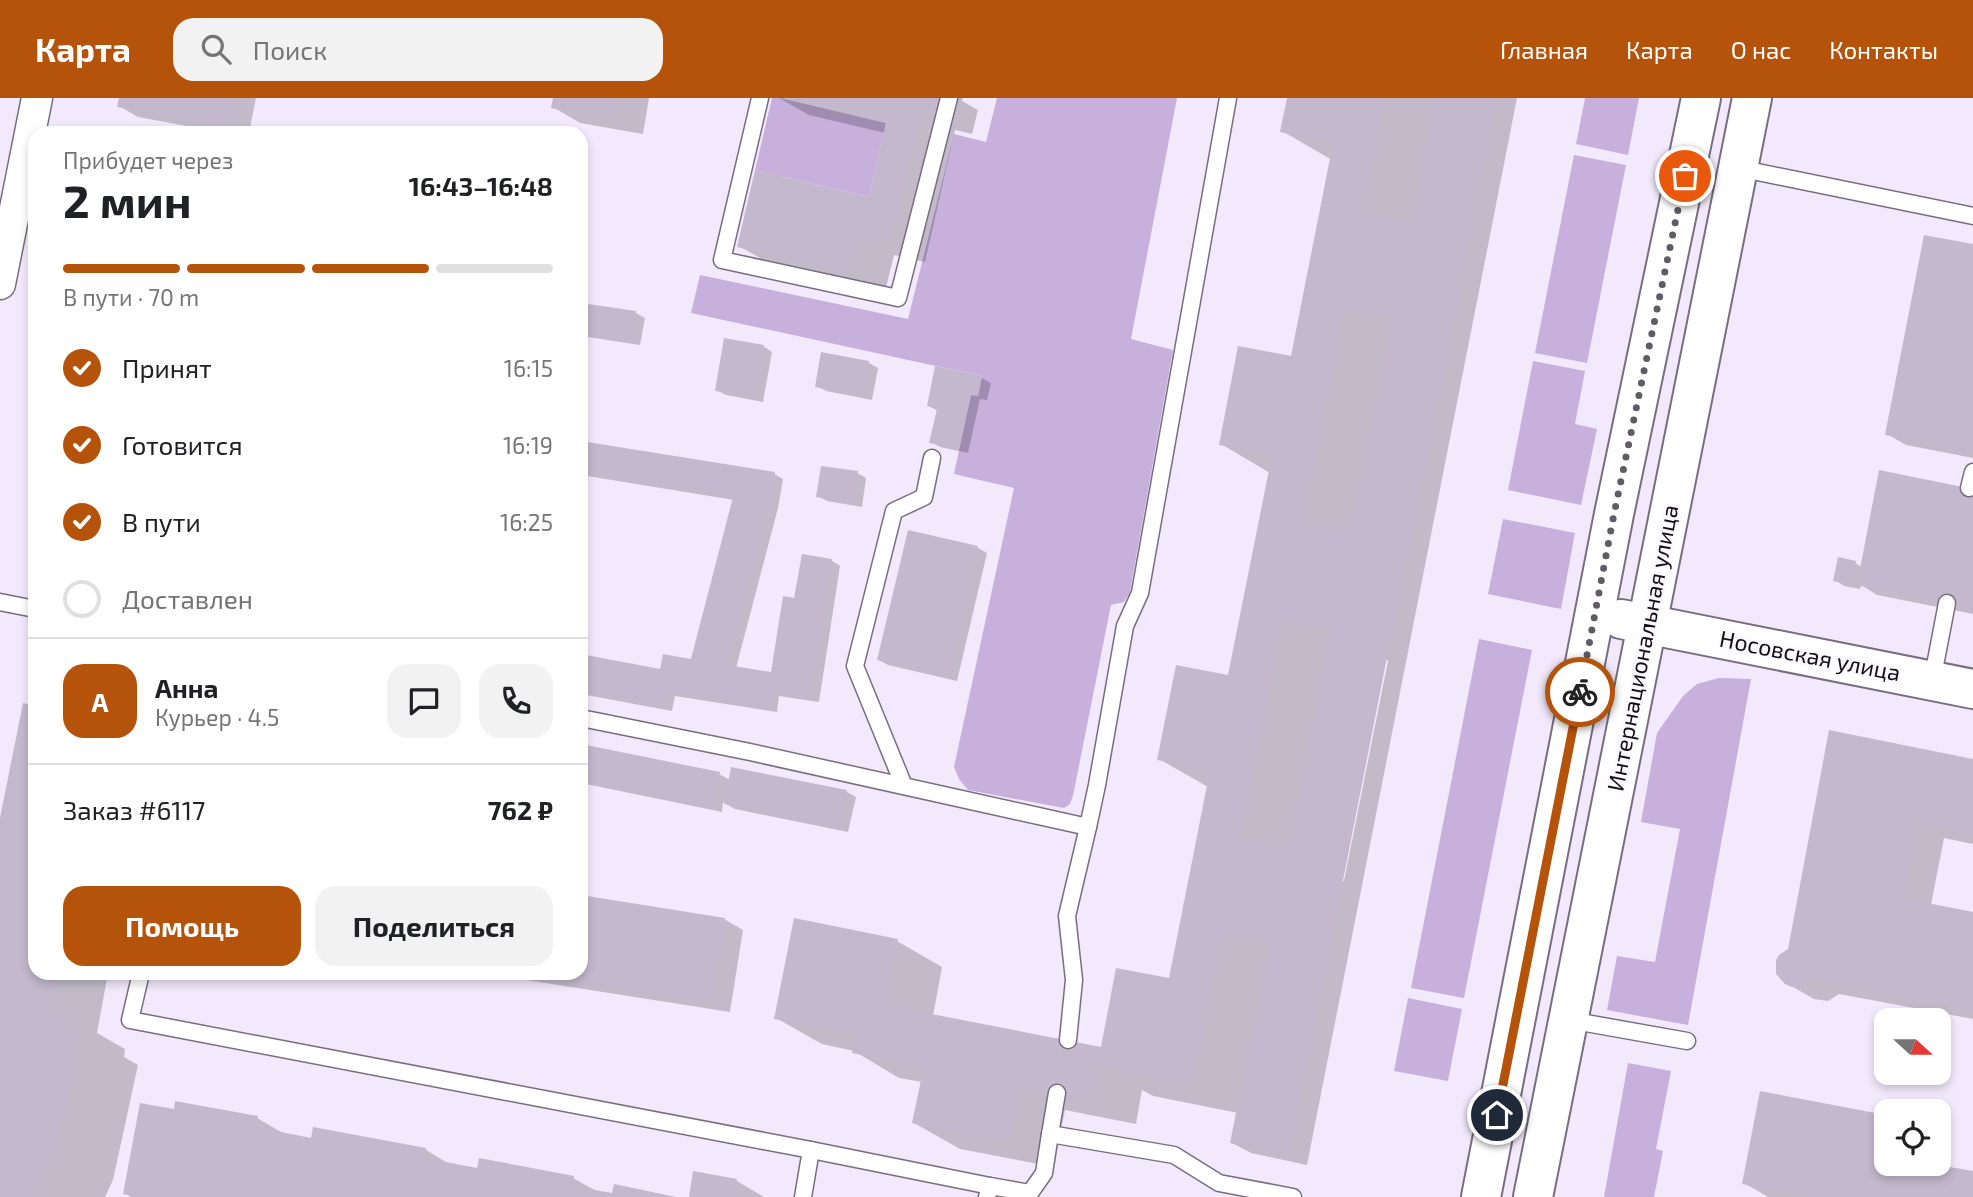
<!DOCTYPE html>
<html lang="ru">
<meta charset="utf-8">
<style>
:root{--surface:#fff;--page:#f2f2f2;--text:#202124;--muted:#757577;--line:#e0e0e0;--accent:#b45309}
body{margin:0;font-family:"Exo 2",sans-serif;background:var(--page);color:var(--text);height:100vh;display:flex;flex-direction:column;font-size:26px;white-space:nowrap}
*{box-sizing:border-box;margin:0}
p{font-size:23px;color:var(--muted)}
.icon{flex:none;width:38px;height:38px;fill:none;stroke:currentColor;stroke-width:2;stroke-linecap:round;stroke-linejoin:round}
.map{position:relative;flex:1;overflow:hidden}
.details{position:absolute;left:28px;top:28px;width:560px;height:854px;display:flex;flex-direction:column;background:var(--surface);border-radius:21px;box-shadow:0 4px 10px #0003}
.details>*{flex:none}
.needle{width:46px;rotate:111deg}
.buttons{position:absolute;left:1874px;top:910px;display:grid;gap:14px}
.buttons a{display:grid;place-items:center;width:77px;height:77px;border-radius:14px;background:var(--surface);box-shadow:0 4px 10px #0003;font-size:35px}
.pin{position:absolute;display:grid;place-items:center;width:60px;height:60px;color:#fff;margin:-30px;border:4px solid #fff;border-radius:50%;box-shadow:0 2px 7px #0007}
.courier{position:absolute;display:grid;place-items:center;width:70px;height:70px;margin:-35px;border:5px solid #b45309;border-radius:50%;background:#fff;color:#222;box-shadow:0 2px 9px #0007}
.summary em{font-style:normal;font-weight:700}
.summary div{display:flex;flex-direction:column-reverse}
.summary{display:flex;align-items:center;justify-content:space-between;height:119px;padding:0 35px}
h1{font-size:46px;font-weight:700;line-height:52px}
.bar{display:grid;grid-template-columns:repeat(4,1fr);gap:10px 7px;align-content:center;height:84px;padding:0 35px}
.bar i{height:9px;border-radius:5px;background:var(--line)}
.bar .active{background:var(--accent)}
.bar p{grid-column:span 4}
.line{display:flex;align-items:center;gap:18px;padding:0 35px;border-top:2px solid var(--line)}
.line div{flex:1}
.round{display:grid;place-items:center;flex:none;width:74px;height:74px;border-radius:21px;background:var(--page)}
ol{padding:0 35px;list-style:none}
li{display:flex;align-items:center;gap:21px;height:77px}
li p{margin-inline-start:auto}
li .icon{padding:7px;border-radius:50%;background:var(--accent);color:#fff;stroke-width:4}
li:last-child{color:var(--muted)}
li i{width:38px;height:38px;border:4px solid var(--line);border-radius:50%}
.action{display:flex;gap:14px;margin-top:auto;padding:14px 35px}
.action a{flex:1;height:80px;border-radius:21px;background:var(--accent);color:#fff;font-size:28px;font-weight:700;line-height:80px;text-align:center}
.action a+a{background:var(--page);color:var(--text)}
header{display:flex;align-items:center;gap:42px;box-sizing:border-box;height:98px;padding:0 35px;background:var(--accent);color:#fff}
header strong{font-size:33px}
nav{display:flex;gap:38px;margin-inline-start:auto;font-size:24px}
.search{width:490px;height:63px;background:var(--page);display:flex;align-items:center;gap:18px;box-sizing:border-box;padding:0 24px;border-radius:21px;color:var(--muted);font-size:26px}
.map>svg:first-child{display:block}
.grass{fill:#c8b0dd}
.shadow{fill:#0003;fill-rule:evenodd}
.building{fill:#c4b8ce;fill-rule:evenodd}
.lines{fill:none;stroke-linecap:round;stroke-linejoin:round}
.lane-casing{stroke:#786d81;stroke-width:19}
.street-casing{stroke:#786d81;stroke-width:33}
.secondary-casing{stroke:#786d81;stroke-width:42}
.lane{stroke:#fff;stroke-width:16}
.street{stroke:#fff;stroke-width:30}
.secondary{stroke:#fff;stroke-width:38}
.done{stroke:#615b66;stroke-width:7;stroke-dasharray:0 12.6}
.route{stroke:#b45309;stroke-width:9}
.labels{text-anchor:middle;stroke-width:6;stroke-linejoin:round;paint-order:stroke}
.street-label{font-size:23px;fill:#120e16;stroke:#fdfaff}
</style>
<header>
<strong>Карта</strong>
<div class="search"><svg class="icon" aria-label="search" viewBox="0 0 24 24"><circle cx="10" cy="10" r="6"/><path d="M15 15l6 6"/></svg>Поиск</div>
<nav><a>Главная</a><a>Карта</a><a>О нас</a><a>Контакты</a></nav>
</header>
<div class="map">
<svg width="1973" height="1099" viewBox="0 0 1973 1099">
<rect width="100%" height="100%" fill="#f3e9fc"/>
<g class="grass">
<path d="M772 0H780L886 25 869 99 755 72Z"/>
<path d="M997 0H1177L1131 241 1173 252 1130 494 1124 504 1111 507 1073 698 1070 706 1064 710 968 692 959 681 954 669 1014 390 954 376 971 297 978 298 982 278 691 215 700 177 908 221 954 36 986 44Z"/>
<path d="M1585 0H1639L1628 57 1576 46Z"/>
<path d="M1574 57 1626 67 1587 265 1535 255Z"/>
<path d="M1533 263 1585 273 1575 326 1597 331 1581 407 1508 392Z"/>
<path d="M1503 421 1575 435 1561 511 1488 496Z"/>
<path d="M1479 541 1532 552 1464 900 1411 890Z"/>
<path d="M1719 580 1751 581 1688 927 1607 912 1617 858 1655 864 1680 731 1641 724 1657 635 1683 598 1697 586Z"/>
<path d="M1408 900 1462 911 1448 983 1394 973Z"/>
<path d="M1628 965 1671 973 1656 1051 1663 1053 1654 1099H1604Z"/>
</g>
<g class="shadow">
<path d="M121 0H256L249 35H225L138 19 119 8Z"/>
<path d="M554 0H649L643 36 580 25 553 9Z"/>
<path d="M779 0H963L962 3 978 12 972 36 955 32 925 164 894 157 885 194 774 168 739 148 870 101 885 35 809 17Z"/>
<path d="M1289 0H1517L1307 1067 1251 1055 1232 1045 1238 1015 1153 998 1142 992 1136 1026 1065 1012 1054 1069 960 1051 914 1025 922 984 899 980 854 953 822 946 776 920 897 843 942 869 933 918 1102 951 1170 882 1208 689 1159 661 1230 579 1270 375 1221 346 1292 260 1332 62 1282 33ZM1385 560 1388 563 1344 783H1341Z"/>
<path d="M1973 148V360L1906 347 1887 336Z"/>
<path d="M581 206 636 215 645 220 640 247 581 238Z"/>
<path d="M763 248 772 254 763 304 726 297 717 292Z"/>
<path d="M869 265 878 270 872 302 826 293 817 288Z"/>
<path d="M982 280 991 285 987 302 980 301 968 355 940 349 931 344 938 313 929 308Z"/>
<path d="M581 345 774 376 783 381 778 410 736 570 773 576 796 502 831 462 840 468 819 604 779 598 777 614 675 598 672 613 581 596V558L661 573 692 563 734 402 581 377Z"/>
<path d="M857 375 866 380 862 409 827 403 818 398Z"/>
<path d="M1973 392V516L1877 497 1861 487 1860 491 1844 488 1835 482 1855 465 1862 469Z"/>
<path d="M909 434 978 450 987 455 957 583 888 567 879 562Z"/>
<path d="M35 610V875H108L97 935 125 951 124 959 138 967 113 1082 105 1099H0V729Z"/>
<path d="M581 648 719 676 730 682 733 671 847 694 856 699 848 734 735 711 723 704 722 714 581 685Z"/>
<path d="M1973 663V746L1944 740 1931 807 1973 815V921L1839 896 1828 903 1814 901 1786 885 1789 852Z"/>
<path d="M581 798 724 821 743 832 730 914 520 881 510 875H581Z"/>
<path d="M1761 995 1886 1019V1066H1935V1068L1973 1075V1099H1768L1744 1085Z"/>
<path d="M175 1013 257 1020 286 1037 312 1042 426 1052 451 1067 479 1072 573 1080 598 1094 613 1097 674 1099H131L125 1095Z"/>
<path d="M695 1075 737 1083 764 1099H691Z"/>
</g>
<g class="building">
<path d="M119 0H235L230 30 117 9Z"/>
<path d="M553 0H619L616 21 551 10Z"/>
<path d="M785 0H941L937 17 921 13 890 145 859 138 851 175 737 149 755 72 869 99 886 25Z"/>
<path d="M1287 0H1385L1363 114 1411 123 1436 0H1497L1289 1057 1230 1045 1270 846 1221 836 1192 986 1097 968 1090 1001 1019 987 1008 1044 912 1025 924 968 852 955 855 937 774 921 794 820 898 841 885 907 1101 949 1116 870 1169 880 1210 672 1157 662 1176 567 1228 577 1272 357 1219 347 1238 248 1291 258 1333 45 1280 34ZM1344 211 1392 220 1350 434 1302 425ZM1283 522 1331 532 1289 747 1240 738Z"/>
<path d="M1924 137 1973 146V354L1885 337Z"/>
<path d="M581 205 636 213 632 243 581 236Z"/>
<path d="M724 240 764 247 754 300 715 293Z"/>
<path d="M821 254 869 263 863 298 815 289Z"/>
<path d="M935 268 982 278 978 298 971 297 959 351 929 345 937 311 927 308Z"/>
<path d="M581 343 775 374 770 404 727 567 771 574 783 498 794 500 802 456 832 461 810 600 771 594 768 610 666 594 663 609 581 594V556L660 571 663 556 691 561 733 399 581 375Z"/>
<path d="M821 368 858 373 853 405 816 399Z"/>
<path d="M1879 372 1973 391V511L1857 487Z"/>
<path d="M908 432 978 448 948 579 877 562Z"/>
<path d="M1838 459 1856 463 1851 487 1833 483Z"/>
<path d="M23 605 35 608V875H58L51 911 68 916 67 928 81 932 56 1049 37 1089 23 1099H0V720Z"/>
<path d="M1829 632 1973 661V737L1916 725 1902 800 1973 814V912L1811 881 1799 888 1792 889 1785 886 1776 876V862L1779 857 1788 851Z"/>
<path d="M581 646 720 674 713 710 581 683Z"/>
<path d="M731 669 847 692 839 730 724 706Z"/>
<path d="M581 797 725 820 711 905 535 876V875H581Z"/>
<path d="M1760 993 1886 1017V1066H1932L1973 1073V1099H1810L1742 1086Z"/>
<path d="M175 1003 258 1018 256 1029 311 1040 313 1029 426 1050 425 1060 477 1070 479 1060 574 1078 572 1088 612 1095 614 1086 676 1099H138L123 1096 140 1005 174 1011Z"/>
<path d="M693 1073 737 1081 734 1099H689Z"/>
</g>
<g class="lines">
<defs>
<g id="lane">
<path d="M760 0 722 162 898 200 949 0"/>
<path d="M1738 70 1973 118"/>
<path d="M1969 390 1973 374"/>
<path d="M0 504 35 511"/>
<path d="M1932 583 1947 505"/>
<path d="M581 620 750 654 1088 729 1067 818 1074 882 1068 942"/>
<path d="M904 688 855 568 894 413 924 399 932 360"/>
<path d="M1088 729 1097 687 1125 528 1140 495 1228 0"/>
<path d="M141 875 130 922 811 1052 803 1099"/>
<path d="M1569 922 1687 943"/>
<path d="M1057 995 1050 1036 1174 1057 1219 1085 1293 1099"/>
<path d="M811 1052 990 1088"/>
<path d="M987 1099 990 1088 1030 1095 1044 1075 1050 1036"/>
</g>
<path id="street" d="M0 186 37 0"/>
<g id="secondary">
<path d="M1621 521 1973 591"/>
<path d="M1481 1099 1614 416 1701 0"/>
<path d="M1533 1099 1752 0"/>
</g>
</defs>
<use href="#lane" class="lane-casing"/>
<use href="#street" class="street-casing"/>
<use href="#secondary" class="secondary-casing"/>
<use href="#lane" class="lane"/>
<use href="#street" class="street"/>
<use href="#secondary" class="secondary"/>
</g>
<g class="lines">
<path class="done" d="M1580 594 1614 416 1685 78"/>
<path class="route" d="M1497 1017 1580 594"/>
</g>
<g class="labels">
<g class="street-label">
<text transform="translate(1643 550) rotate(-79)" y="8">Интернациональная улица</text>
<text transform="translate(1810 558) rotate(11)" y="8">Носовская улица</text>
</g>
</g>
</svg>
<div class="buttons">
<a><svg class="needle" viewBox="-14 -14 28 28"><path d="M0-13l5 13h-10z" fill="#e53935"/><path d="M0 13l5-13h-10z" fill="#757577"/></svg></a>
<a><svg class="icon" aria-label="locate" viewBox="0 0 24 24"><circle cx="12" cy="12" r="6"/><path d="M12 2v4M12 18v4M2 12h4M18 12h4"/></svg></a>
</div>
<div class="pin" style="left:1685px;top:78px;background:#ea580c"><svg class="icon" aria-label="bag" viewBox="0 0 24 24"><path d="M5 8h14l-1 12H6zM9 8a3 3 0 0 1 6 0"/></svg></div>
<div class="pin" style="left:1497px;top:1017px;background:#1f2937"><svg class="icon" aria-label="home" viewBox="0 0 24 24"><path d="M3 11l9-7 9 7M6 9v11h12V9"/></svg></div>
<div class="courier" style="left:1580px;top:594px"><svg class="icon" aria-label="bike" viewBox="0 0 24 24"><circle cx="6" cy="16" r="4"/><circle cx="18" cy="16" r="4"/><path d="M6 16l4-8h5l3 8M10 8l3 8H6M13 5h3"/></svg></div>
<section class="details">
<div class="summary"><div><h1>2 мин</h1><p>Прибудет через</p></div><em>16:43–16:48</em></div>
<div class="bar"><i class="active"></i><i class="active"></i><i class="active"></i><i></i><p>В пути · 70 m</p></div>
<ol>
<li><svg class="icon" aria-label="check" viewBox="0 0 24 24"><path d="M5 12l5 5 9-10"/></svg>Принят<p>16:15</p></li>
<li><svg class="icon" aria-label="check" viewBox="0 0 24 24"><path d="M5 12l5 5 9-10"/></svg>Готовится<p>16:19</p></li>
<li><svg class="icon" aria-label="check" viewBox="0 0 24 24"><path d="M5 12l5 5 9-10"/></svg>В пути<p>16:25</p></li>
<li><i></i>Доставлен</li>
</ol>
<div class="line" style="height:126px"><b class="round" style="background:var(--accent);color:#fff">А</b><div><b>Анна</b><p>Курьер · 4.5</p></div><a class="round"><svg class="icon" aria-label="chat" viewBox="0 0 24 24"><path d="M4 5h16v11H9l-5 4z"/></svg></a><a class="round"><svg class="icon" aria-label="phone" viewBox="0 0 24 24"><path d="M5 4h4l2 5-3 2q2 4 5 5l2-3 5 2v4C11 20 4 13 5 4z"/></svg></a></div>
<div class="line" style="height:91px"><div>Заказ #6117</div><b>762 ₽</b></div>
<div class="action"><a>Помощь</a><a>Поделиться</a></div>
</section>
</div>
